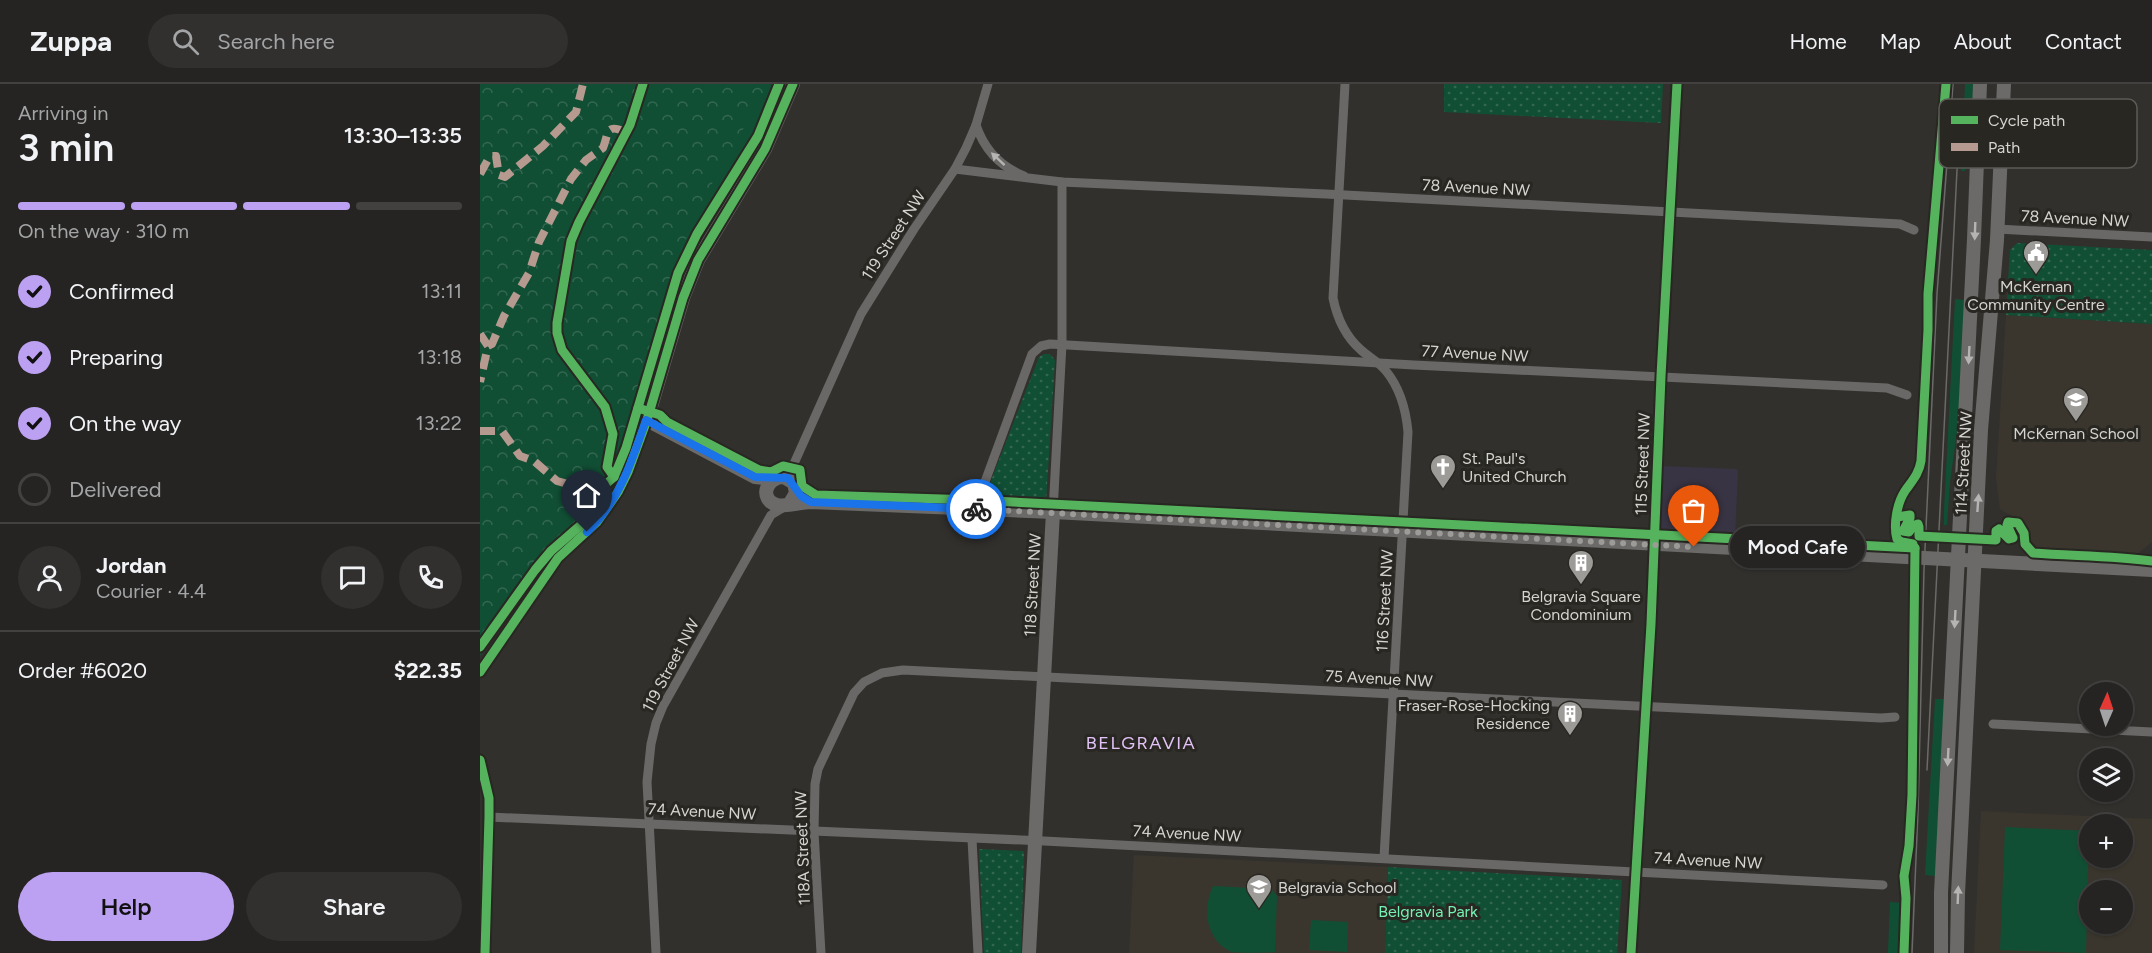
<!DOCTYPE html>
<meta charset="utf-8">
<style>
:root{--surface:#252422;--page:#31302f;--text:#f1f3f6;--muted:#a3a4a5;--line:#424140;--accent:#bca0f2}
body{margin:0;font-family:Figtree,sans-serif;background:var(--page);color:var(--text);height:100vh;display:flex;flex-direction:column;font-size:22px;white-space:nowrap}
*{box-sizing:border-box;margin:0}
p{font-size:20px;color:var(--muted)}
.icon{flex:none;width:33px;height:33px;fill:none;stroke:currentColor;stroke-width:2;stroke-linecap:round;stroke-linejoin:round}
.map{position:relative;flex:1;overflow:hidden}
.details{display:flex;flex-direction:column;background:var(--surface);width:480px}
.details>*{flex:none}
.needle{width:39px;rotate:3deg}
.controls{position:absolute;left:1599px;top:598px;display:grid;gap:12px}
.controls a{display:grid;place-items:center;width:54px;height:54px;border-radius:50%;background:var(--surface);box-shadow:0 2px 4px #0004,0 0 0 2px var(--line);font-size:30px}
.pin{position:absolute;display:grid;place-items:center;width:51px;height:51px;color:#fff;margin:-62px -26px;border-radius:50% 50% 50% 0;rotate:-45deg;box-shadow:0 0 6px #0007}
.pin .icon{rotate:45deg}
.courier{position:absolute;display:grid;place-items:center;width:60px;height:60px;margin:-30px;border:4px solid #1a73e8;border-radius:50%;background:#fff;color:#222;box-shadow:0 2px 8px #0007}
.bubble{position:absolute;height:42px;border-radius:21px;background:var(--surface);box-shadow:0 2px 4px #0004,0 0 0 2px var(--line);font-size:20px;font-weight:600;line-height:42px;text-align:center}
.summary em{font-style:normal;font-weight:600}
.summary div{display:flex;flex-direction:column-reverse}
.summary{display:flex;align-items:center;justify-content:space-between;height:102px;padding:0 18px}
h1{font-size:39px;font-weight:600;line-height:45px}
.bar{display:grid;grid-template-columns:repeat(4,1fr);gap:9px 6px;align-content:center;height:72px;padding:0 18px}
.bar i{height:8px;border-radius:4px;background:var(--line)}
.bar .active{background:var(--accent)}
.bar p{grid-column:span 4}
.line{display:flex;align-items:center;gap:15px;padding:0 18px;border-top:2px solid var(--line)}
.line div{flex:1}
.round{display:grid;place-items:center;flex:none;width:63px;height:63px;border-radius:32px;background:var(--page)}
ol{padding:0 18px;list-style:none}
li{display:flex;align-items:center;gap:18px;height:66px}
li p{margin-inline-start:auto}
li .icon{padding:6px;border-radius:50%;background:var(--accent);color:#111;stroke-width:4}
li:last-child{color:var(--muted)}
li i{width:33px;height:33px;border:3px solid var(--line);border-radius:50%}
.primary-button{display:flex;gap:12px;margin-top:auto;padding:12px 18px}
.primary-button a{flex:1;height:69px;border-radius:36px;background:var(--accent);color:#111;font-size:24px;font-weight:600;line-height:69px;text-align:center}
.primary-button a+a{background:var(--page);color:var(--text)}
header{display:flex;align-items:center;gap:36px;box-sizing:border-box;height:84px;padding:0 30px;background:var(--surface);border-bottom:2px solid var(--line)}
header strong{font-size:28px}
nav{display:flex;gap:33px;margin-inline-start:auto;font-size:21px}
.search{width:420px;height:54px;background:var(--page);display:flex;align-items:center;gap:15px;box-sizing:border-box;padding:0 21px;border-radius:33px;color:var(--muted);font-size:22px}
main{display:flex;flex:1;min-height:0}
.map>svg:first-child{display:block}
.commercial{fill:#393443}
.built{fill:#3a362d;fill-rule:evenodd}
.grass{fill:#114f35}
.forest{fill:url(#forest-crowns)}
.park{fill:url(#park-dots)}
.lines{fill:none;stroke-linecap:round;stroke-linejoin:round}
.street{stroke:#696867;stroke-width:9}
.secondary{stroke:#6b6a69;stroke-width:14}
.tram{stroke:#6b6a68;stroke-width:1.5}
.quiet{stroke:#b69a8f;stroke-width:8;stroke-dasharray:15 8;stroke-linecap:butt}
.cycleway-casing{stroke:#282722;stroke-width:13}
.cycleway{stroke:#56b35d;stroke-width:9}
.oneway{fill:#b5b4b1}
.oneway2{fill:#b5b4b2}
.done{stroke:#9c9b98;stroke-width:6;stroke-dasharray:0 10.8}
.route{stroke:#1a73e8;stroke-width:8}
.labels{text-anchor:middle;stroke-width:6;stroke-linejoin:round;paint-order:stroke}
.street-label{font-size:16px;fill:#d5d4d1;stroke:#282722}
.poi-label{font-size:16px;fill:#d5d4d1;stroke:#282722}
.park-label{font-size:16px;fill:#74f1b3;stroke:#282722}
.neighbourhood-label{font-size:18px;letter-spacing:1.5px;fill:#e2c2f7;stroke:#282722}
.key{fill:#282722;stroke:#5c5b57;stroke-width:1.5}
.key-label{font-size:16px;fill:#d5d4d1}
</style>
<header>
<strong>Zuppa</strong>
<div class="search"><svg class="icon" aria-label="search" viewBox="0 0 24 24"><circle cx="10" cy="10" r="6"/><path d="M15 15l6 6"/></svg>Search here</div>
<nav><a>Home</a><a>Map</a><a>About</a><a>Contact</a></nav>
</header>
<main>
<section class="details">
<div class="summary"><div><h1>3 min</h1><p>Arriving in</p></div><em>13:30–13:35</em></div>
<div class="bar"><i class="active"></i><i class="active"></i><i class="active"></i><i></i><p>On the way · 310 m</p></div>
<ol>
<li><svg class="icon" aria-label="check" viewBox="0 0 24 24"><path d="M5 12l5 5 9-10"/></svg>Confirmed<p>13:11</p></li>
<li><svg class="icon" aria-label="check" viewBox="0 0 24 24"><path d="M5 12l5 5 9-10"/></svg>Preparing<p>13:18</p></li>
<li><svg class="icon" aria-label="check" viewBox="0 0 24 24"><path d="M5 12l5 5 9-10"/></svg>On the way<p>13:22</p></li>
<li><i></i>Delivered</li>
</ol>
<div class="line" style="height:108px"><a class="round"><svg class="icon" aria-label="person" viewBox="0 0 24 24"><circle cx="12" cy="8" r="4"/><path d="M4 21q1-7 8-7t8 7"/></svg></a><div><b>Jordan</b><p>Courier · 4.4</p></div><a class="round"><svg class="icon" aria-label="chat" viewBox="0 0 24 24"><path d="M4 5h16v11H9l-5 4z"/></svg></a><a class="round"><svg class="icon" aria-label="phone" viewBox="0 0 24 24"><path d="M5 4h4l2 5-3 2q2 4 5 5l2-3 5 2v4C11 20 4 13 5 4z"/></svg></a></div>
<div class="line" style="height:78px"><div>Order #6020</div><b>$22.35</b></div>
<div class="primary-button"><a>Help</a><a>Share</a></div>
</section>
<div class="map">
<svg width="1672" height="869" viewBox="0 0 1672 869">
<defs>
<pattern id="forest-crowns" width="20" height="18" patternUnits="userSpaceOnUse" patternTransform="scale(1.5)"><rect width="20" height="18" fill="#114f35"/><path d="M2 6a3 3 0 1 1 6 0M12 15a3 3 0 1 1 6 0" fill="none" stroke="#336751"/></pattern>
<pattern id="park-dots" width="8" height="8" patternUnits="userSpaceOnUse" patternTransform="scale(1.5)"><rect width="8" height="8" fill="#114f35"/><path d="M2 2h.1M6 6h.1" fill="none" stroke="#336751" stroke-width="1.8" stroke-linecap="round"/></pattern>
</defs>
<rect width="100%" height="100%" fill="#31302d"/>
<path class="commercial" d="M1183 382 1256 385 1258 387 1255 453 1183 450 1180 446Z"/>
<g class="built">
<path d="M1526 231 1672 240V458L1657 470 1647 473 1558 468 1549 460 1544 446 1537 435 1520 425 1516 394Z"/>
<path d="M1501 727 1672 735V869H1494ZM1610 741H1642V774H1610ZM1610 807H1642V840H1610Z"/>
<path d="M654 771 908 783 905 869H649Z"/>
</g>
<g class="grass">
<path d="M273 0H304L292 33 278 62 227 143 205 187 148 367 134 401 104 443 68 475 0 572V541L167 216Z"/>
<path d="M1485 0H1493L1492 43 1485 87H1481Z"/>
<path d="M1475 215 1485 216 1478 341 1470 398 1467 441H1464V426Z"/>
<path d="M1455 615H1464L1456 792 1445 791Z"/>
<path d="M1525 743 1609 747 1606 869 1520 866Z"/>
<path d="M733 802 791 805 797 812 795 868C786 869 760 869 752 868 726 857 722 825 733 802Z"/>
<path d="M1410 818 1424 819 1422 869H1408Z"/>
<path d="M831 836 868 838 867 868 829 866Z"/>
</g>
<path class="forest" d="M0 0H289L214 131 186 218 153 338 129 411 48 500 0 570Z"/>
<g class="park">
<path d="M964 0H1183L1181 39 964 28Z"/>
<path d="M1537 159 1672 166V240L1526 231 1530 166Z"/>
<path d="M564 270H570L575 276 566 418 506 416 505 412 559 273Z"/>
<path d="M499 765 544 767 541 869H504Z"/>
<path d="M908 783 1142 796 1137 869H905Z"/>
</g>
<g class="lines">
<g class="street">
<path d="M865 0 853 214C857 234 865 252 881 266 889 273 899 278 906 287 920 304 926 326 928 348L904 774"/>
<path d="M496 41C504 65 519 82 544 92"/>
<path d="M475 85 582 98 846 110 1420 140 1434 146"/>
<path d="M1517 145 1672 153"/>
<path d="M314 399 312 384 381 230 434 145 475 85 486 64 496 41 508 0"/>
<path d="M495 425 552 270 561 262 570 260 934 281 1407 304 1427 311"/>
<path d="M573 428 582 260V98"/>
<path d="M0 588 78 474 117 438 138 408 148 388 167 336"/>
<path d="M1513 640 1672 648"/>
<path d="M0 676 9 714V733L5 869"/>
<path d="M9 733 564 757 1403 801"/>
<path d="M492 755 498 869"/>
<path d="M176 869 167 698 171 660 176 639 183 622 291 431 306 422"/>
<path d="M341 869 334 748 335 700 338 685 374 609 384 598 402 589 423 586 1401 634 1415 633"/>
<path d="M1151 869 1171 540 1181 292 1197 0"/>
</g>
<g class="secondary">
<path d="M294 395 275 393 167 336 203 214 218 176 285 65 313 0"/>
<path d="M310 419 316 409 314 399 304 393C285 393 279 416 297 421 302 423 322 418 331 418L573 428 1672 486"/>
<path d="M549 869 573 428"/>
<path d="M1461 869V809L1494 155 1500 0"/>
<path d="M1477 869 1478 810 1501 346 1517 156 1524 0"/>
</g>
<g class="tram">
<path d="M1447 686 1478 66"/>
<path d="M1432 869 1438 727 1444 486 1457 210 1473 0"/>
</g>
<g class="quiet">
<path d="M0 90 10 72H16L19 91 25 93 63 62 96 28 103 0"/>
<path d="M0 250 8 262 0 298"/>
<path d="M8 262 12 260 24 232 49 189 59 158 91 95 106 76 123 64C129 49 125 39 146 48"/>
<path d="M0 347H22L40 372 54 377 77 397 98 403 113 414"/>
</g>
<defs>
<g id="cycleway">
<path d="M158 324 180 331 187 338 279 386 291 388 303 382 320 386 322 402 336 411 493 416 1435 464"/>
<path d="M134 393 127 383 133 350 125 323 82 266 77 249V239L91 157 99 138 150 41 163 0"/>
<path d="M1417 433 1430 431V434L1423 447 1429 448 1433 442 1438 440 1439 443V452L1516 456V447L1519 445 1529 455 1533 454 1527 441 1528 438 1538 439 1544 449 1545 460 1553 469C1593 472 1633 472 1672 477"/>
<path d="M1433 460 1422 458 1417 455C1413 441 1417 419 1425 407 1432 397 1439 390 1441 377L1448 246V210L1466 0"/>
<path d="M0 563 55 486 71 467 102 440 117 408 134 393 146 364 198 189 217 150 278 52 299 0"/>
<path d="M0 588 78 474 117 438 138 408 148 388 167 336 203 214 218 176 285 65 313 0"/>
<path d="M0 676 9 714V733L5 869"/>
<path d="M1151 869 1171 540 1181 292 1197 0"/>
<path d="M1424 869 1426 814 1424 792 1429 762 1432 711 1435 464"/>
</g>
</defs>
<use href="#cycleway" class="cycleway-casing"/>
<use href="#cycleway" class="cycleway"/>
</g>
<defs><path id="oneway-solid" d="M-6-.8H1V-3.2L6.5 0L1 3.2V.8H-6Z" transform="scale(1.5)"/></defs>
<use class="oneway" href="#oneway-solid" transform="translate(518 75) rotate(-137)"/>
<g class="oneway2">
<use href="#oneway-solid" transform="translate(1495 147) rotate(92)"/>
<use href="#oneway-solid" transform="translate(1489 271) rotate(93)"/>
<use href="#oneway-solid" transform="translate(1498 419) rotate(-86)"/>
<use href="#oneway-solid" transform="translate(1475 535) rotate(93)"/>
<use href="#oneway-solid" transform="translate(1468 673) rotate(93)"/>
<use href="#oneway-solid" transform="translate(1478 811) rotate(-88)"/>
</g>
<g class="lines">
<path class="done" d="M496 425 1214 463"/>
<path class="route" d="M107 448C139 418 152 377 166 336L275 393 308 394 321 412 331 418 496 425"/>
</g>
<defs>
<symbol id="civic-pin" viewBox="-11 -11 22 30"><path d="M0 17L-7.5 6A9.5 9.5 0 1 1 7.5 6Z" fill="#9c9b98" stroke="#282722"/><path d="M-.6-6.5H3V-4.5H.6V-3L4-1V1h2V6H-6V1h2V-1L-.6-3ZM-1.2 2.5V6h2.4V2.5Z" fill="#fff"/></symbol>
<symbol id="school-pin" viewBox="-11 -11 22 30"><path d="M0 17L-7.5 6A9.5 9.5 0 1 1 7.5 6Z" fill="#9c9b98" stroke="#282722"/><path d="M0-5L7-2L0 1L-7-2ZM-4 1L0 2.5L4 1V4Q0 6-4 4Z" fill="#fff"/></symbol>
<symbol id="church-pin" viewBox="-11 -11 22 30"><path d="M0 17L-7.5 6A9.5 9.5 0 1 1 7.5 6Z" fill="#9c9b98" stroke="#282722"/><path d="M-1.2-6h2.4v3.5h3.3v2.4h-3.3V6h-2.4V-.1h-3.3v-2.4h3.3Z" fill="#fff"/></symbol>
<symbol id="building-pin" viewBox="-11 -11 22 30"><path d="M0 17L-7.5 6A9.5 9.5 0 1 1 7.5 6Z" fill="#9c9b98" stroke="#282722"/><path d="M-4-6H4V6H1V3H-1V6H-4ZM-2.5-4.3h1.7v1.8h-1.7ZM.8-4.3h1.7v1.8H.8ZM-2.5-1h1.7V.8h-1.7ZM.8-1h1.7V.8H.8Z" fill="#fff"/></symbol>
</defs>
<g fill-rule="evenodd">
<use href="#civic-pin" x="1541" y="154" width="30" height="40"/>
<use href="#school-pin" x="1581" y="301" width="30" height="40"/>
<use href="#church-pin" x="948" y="368" width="30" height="40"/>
<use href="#building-pin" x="1086" y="464" width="30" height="40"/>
<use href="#building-pin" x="1075" y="615" width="30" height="40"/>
<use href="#school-pin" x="764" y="788" width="30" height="40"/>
</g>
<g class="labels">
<g class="street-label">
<text transform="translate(996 103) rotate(3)" y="6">78 Avenue NW</text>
<text transform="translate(1595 134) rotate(3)" y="6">78 Avenue NW</text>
<text transform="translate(413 151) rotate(-57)" y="6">119 Street NW</text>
<text transform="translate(995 269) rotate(3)" y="6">77 Avenue NW</text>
<text transform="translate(1483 379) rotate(-87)" y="6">114 Street NW</text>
<text transform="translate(1162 380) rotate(-88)" y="6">115 Street NW</text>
<text transform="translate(552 501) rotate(-87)" y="6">118 Street NW</text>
<text transform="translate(904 517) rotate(-87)" y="6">116 Street NW</text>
<text transform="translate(190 581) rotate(-62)" y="6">119 Street NW</text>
<text transform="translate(899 594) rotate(3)" y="6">75 Avenue NW</text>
<text transform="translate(222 727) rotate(3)" y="6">74 Avenue NW</text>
<text transform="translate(707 749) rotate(3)" y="6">74 Avenue NW</text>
<text transform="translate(322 764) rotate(-92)" y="6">118A Street NW</text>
<text transform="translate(1228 776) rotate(3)" y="6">74 Avenue NW</text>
</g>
<g class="poi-label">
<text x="1556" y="208">McKernan<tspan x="1556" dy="18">Community Centre</tspan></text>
<text x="1596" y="355">McKernan School</text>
<text x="982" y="380" text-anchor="start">St. Paul's<tspan x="982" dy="18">United Church</tspan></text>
<text x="1101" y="518">Belgravia Square<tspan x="1101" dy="18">Condominium</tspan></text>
<text x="1070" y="627" text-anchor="end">Fraser-Rose-Hocking<tspan x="1070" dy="18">Residence</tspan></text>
<text x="798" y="809" text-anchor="start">Belgravia School</text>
</g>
<g class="park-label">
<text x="948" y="833">Belgravia Park</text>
</g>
<g class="neighbourhood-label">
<text x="661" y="665">BELGRAVIA</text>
</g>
</g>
<rect x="1459" y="15" width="198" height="69" rx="9" class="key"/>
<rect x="1471" y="32" width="27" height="8" fill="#56b35d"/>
<rect x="1471" y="59" width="27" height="8" fill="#b69a8f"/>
<g class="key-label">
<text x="1508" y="42">Cycle path</text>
<text x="1508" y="69">Path</text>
</g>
</svg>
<div class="controls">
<a><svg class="needle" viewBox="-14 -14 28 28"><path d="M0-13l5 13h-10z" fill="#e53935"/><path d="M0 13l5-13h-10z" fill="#a3a4a5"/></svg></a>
<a><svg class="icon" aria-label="layers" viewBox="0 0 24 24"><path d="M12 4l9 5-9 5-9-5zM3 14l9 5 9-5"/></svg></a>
<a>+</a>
<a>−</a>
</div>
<div class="pin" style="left:1214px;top:463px;background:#ea580c"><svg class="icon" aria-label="bag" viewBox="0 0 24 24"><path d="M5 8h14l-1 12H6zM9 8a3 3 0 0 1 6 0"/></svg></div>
<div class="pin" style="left:107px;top:448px;background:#1f2937"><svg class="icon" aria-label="home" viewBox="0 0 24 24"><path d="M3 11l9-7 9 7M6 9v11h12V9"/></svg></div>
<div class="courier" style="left:496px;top:425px"><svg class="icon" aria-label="bike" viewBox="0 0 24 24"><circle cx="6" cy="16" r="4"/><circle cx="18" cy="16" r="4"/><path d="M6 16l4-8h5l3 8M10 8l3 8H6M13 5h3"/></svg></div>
<div class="bubble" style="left:1250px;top:442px;width:135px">Mood Cafe</div>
</div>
</main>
